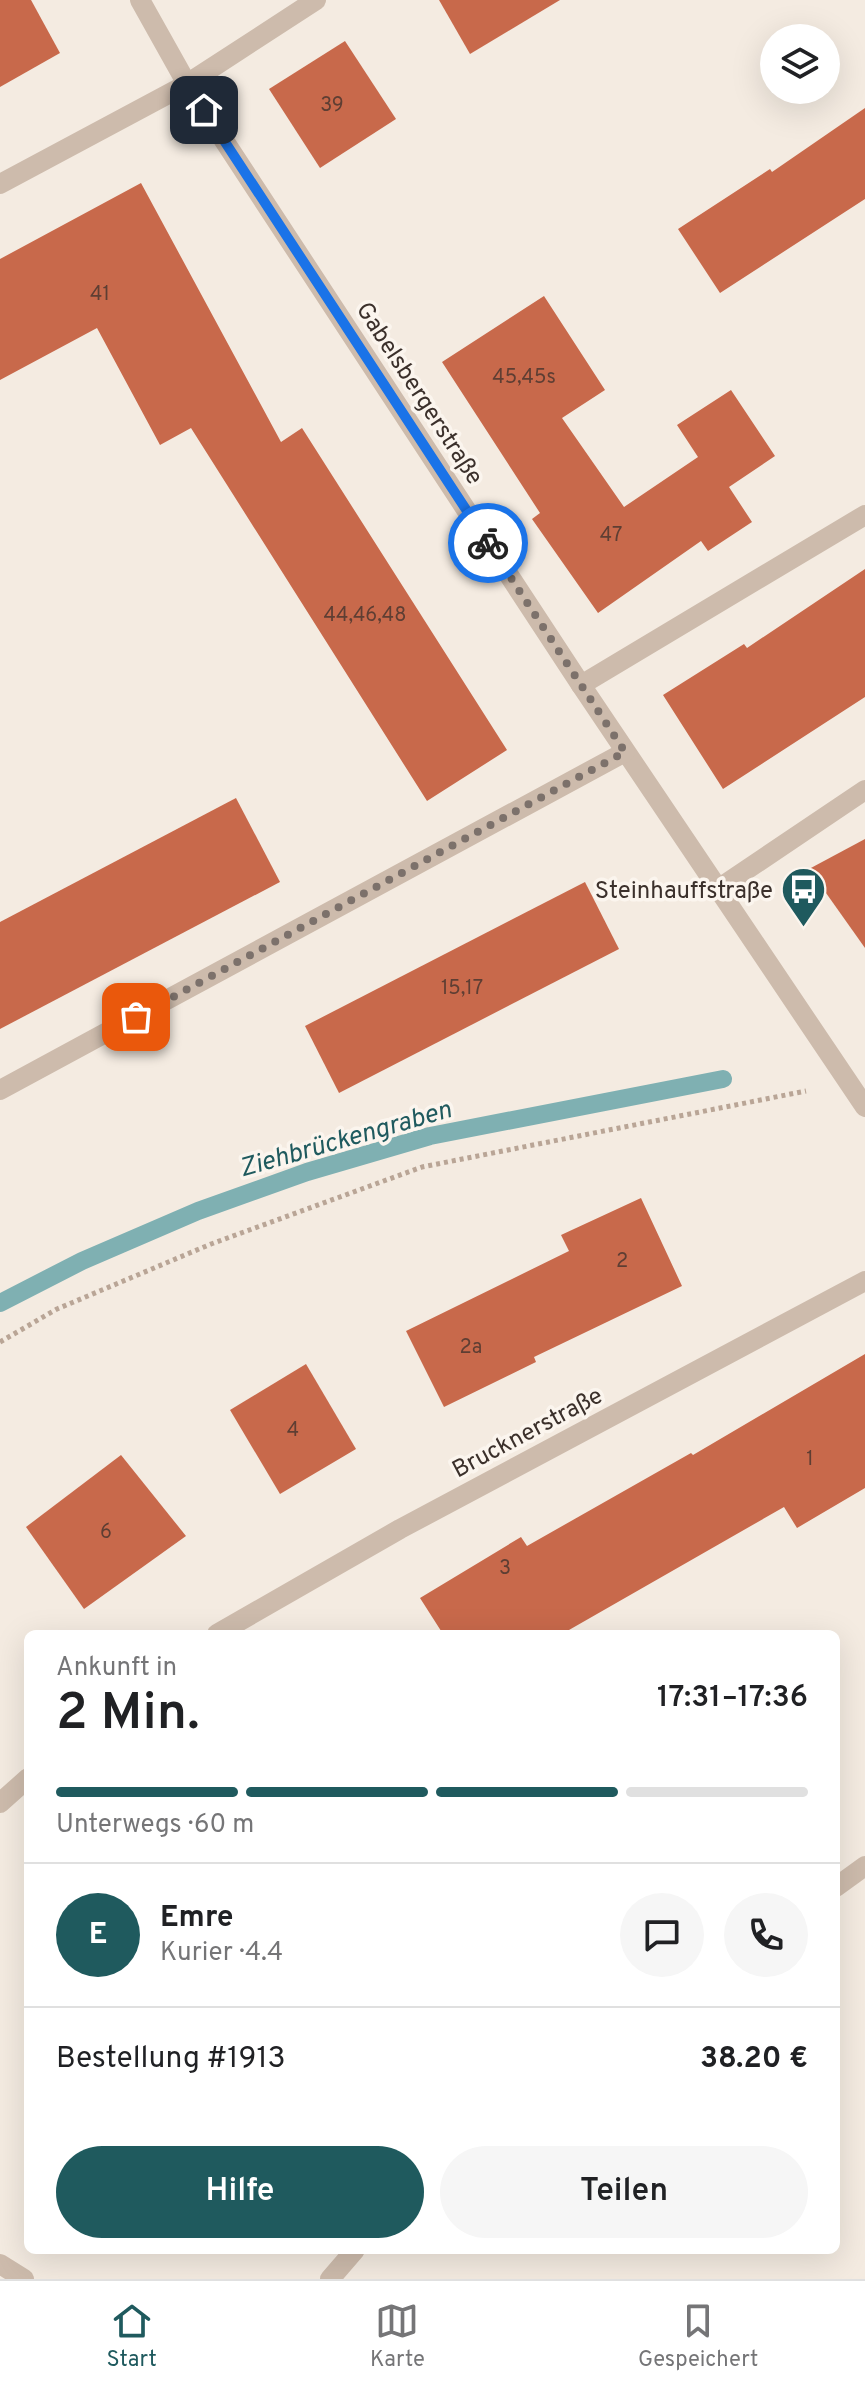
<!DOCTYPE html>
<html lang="de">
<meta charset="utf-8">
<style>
:root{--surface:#fff;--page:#f6f6f6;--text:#202124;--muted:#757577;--line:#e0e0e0;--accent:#1f5a5e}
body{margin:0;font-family:Overpass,sans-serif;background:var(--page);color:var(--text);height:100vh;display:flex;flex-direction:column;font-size:30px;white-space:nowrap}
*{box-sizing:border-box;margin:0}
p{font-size:26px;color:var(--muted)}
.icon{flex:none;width:44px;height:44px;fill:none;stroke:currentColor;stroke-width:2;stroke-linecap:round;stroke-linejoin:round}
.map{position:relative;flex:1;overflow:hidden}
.panel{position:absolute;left:24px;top:1630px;width:816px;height:624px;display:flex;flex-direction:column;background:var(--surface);border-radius:12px;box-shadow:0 8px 32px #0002}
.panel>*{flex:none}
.tools{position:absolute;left:760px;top:24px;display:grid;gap:16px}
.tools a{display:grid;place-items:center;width:80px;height:80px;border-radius:50%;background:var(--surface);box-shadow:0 8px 32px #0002;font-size:40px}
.pin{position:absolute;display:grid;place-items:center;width:68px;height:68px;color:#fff;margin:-34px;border-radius:16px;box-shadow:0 4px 12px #0006}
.courier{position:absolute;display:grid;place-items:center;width:80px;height:80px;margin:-40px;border:6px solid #1a73e8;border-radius:50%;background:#fff;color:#222;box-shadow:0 2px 10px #0007}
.head em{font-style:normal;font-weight:600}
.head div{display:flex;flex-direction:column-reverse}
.head{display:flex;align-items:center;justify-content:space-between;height:136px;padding:0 32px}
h1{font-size:52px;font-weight:600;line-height:60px}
.bar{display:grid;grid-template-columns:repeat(4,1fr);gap:12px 8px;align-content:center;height:96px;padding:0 32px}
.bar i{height:10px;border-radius:6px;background:var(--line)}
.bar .selected{background:var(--accent)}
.bar p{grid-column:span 4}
.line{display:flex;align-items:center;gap:20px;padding:0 32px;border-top:2px solid var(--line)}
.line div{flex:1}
.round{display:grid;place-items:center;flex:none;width:84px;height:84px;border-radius:42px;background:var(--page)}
.cta{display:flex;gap:16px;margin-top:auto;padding:16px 32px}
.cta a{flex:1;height:92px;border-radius:48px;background:var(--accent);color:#fff;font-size:32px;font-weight:600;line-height:92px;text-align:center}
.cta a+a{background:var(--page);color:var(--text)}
.dock{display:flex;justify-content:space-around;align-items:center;height:112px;border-top:2px solid var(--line);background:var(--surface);font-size:22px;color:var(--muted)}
.dock a{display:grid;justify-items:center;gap:4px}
.dock .selected{color:var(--accent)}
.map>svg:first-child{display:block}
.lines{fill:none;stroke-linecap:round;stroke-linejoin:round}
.stream{stroke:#7fb0b2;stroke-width:18}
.building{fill:#c8694b}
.path{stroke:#b9a596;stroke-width:5;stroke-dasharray:4 4;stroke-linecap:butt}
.minor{stroke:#cdbbac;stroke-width:20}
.done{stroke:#7c716b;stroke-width:8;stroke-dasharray:0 14.4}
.route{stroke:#1a73e8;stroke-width:10}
.labels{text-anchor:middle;stroke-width:7;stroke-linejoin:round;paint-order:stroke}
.number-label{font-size:20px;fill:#5e3e33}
.street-label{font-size:24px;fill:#3b302b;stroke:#fbf5ee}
.poi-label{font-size:24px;fill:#3b302b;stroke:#fbf5ee;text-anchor:end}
.water-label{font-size:26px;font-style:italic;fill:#1f5a5e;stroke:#fbf5ee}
</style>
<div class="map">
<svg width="865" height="2279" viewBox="0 0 865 2279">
<rect width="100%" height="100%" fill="#f4ebe1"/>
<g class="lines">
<path class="stream" d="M0 1303 82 1261 198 1211 307 1172 430 1136 723 1079"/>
</g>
<g class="building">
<path d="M0 0H31L60 53 0 87Z"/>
<path d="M439 0H560L470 54Z"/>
<path d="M345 41 396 119 320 168 269 89Z"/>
<path d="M865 108V199L720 293 678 229 770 169 772 172Z"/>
<path d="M141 183 281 442 302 428 507 750 427 801 191 428 160 445 97 328 0 380V259Z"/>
<path d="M544 296 605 390 562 418 624 507 698 457 677 425 731 390 775 456 729 487 752 522 708 551 701 541 598 613 532 519 540 513 442 362Z"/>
<path d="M865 569V697L723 789 663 695 744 644 747 648Z"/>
<path d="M236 798 280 882 0 1029V922Z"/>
<path d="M865 839V948L809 869Z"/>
<path d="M585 882 619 949 339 1093 305 1026Z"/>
<path d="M641 1198 682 1286 534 1357 536 1362 444 1407 406 1331 569 1251 561 1235Z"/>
<path d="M865 1354V1488L797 1528 784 1507 562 1634H443L420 1598 521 1537 527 1546 691 1453 693 1455Z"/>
<path d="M306 1364 356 1449 280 1494 230 1410Z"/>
<path d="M121 1455 186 1536 84 1609 26 1527Z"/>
</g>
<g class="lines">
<path class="path" d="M0 1342 57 1309 211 1244 422 1167 806 1091"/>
<g class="minor">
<path d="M140 0 187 84 581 685 865 1107"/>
<path d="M0 184 187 84 316 0"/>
<path d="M581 685 865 515"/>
<path d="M718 889 865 790"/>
<path d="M0 1090 625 752"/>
<path d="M217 1634 400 1529 865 1281"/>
<path d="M0 1803 28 1778"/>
<path d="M836 1887 865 1866"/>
<path d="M0 2264 24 2279"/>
<path d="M330 2279 355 2250"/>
</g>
</g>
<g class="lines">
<path class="done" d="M136 1017 625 752 488 543"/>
<path class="route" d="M204 110 488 543"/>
</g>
<defs>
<symbol id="bus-pin" viewBox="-11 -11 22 30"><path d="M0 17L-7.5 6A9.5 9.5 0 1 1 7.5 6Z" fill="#1f5a5e" stroke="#fbf5ee"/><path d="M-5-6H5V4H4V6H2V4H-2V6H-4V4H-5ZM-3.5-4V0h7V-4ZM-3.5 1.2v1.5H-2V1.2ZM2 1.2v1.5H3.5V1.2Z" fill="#fff"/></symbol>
</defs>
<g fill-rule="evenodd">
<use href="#bus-pin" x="778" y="864" width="51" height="69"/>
</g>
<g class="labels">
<g class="number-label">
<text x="332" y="111">39</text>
<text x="100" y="300">41</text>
<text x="524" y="383">45,45s</text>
<text x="611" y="541">47</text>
<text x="365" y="621">44,46,48</text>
<text x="462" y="994">15,17</text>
<text x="622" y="1267">2</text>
<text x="471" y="1353">2a</text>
<text x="293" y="1436">4</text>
<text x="810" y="1465">1</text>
<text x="106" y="1538">6</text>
<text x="505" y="1574">3</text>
</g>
<g class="street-label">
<text transform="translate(420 393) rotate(57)" y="8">Gabelsbergerstraße</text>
<text transform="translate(527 1432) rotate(-28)" y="8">Brucknerstraße</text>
</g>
<g class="poi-label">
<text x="773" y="898">Steinhauffstraße</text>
</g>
<g class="water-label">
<text transform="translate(345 1138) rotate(-16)" y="9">Ziehbrückengraben</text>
</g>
</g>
</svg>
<div class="tools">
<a><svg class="icon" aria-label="layers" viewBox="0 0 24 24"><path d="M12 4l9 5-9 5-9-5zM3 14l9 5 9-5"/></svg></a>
</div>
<div class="pin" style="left:136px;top:1017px;background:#ea580c"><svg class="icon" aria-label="bag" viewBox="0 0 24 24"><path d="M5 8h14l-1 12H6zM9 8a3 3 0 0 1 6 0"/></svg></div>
<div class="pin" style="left:204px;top:110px;background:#1f2937"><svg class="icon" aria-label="home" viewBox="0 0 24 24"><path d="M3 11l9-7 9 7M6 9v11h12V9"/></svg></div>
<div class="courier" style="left:488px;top:543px"><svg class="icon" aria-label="bike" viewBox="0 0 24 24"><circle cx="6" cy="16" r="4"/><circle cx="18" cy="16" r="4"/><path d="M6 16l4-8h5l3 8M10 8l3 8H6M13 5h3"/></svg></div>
<section class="panel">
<div class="head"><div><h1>2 Min.</h1><p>Ankunft in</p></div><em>17:31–17:36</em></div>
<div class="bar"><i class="selected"></i><i class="selected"></i><i class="selected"></i><i></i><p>Unterwegs · 60 m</p></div>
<div class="line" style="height:144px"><b class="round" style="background:var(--accent);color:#fff">E</b><div><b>Emre</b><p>Kurier · 4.4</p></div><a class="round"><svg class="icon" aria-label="chat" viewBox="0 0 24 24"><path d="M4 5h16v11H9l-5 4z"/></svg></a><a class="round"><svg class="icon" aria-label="phone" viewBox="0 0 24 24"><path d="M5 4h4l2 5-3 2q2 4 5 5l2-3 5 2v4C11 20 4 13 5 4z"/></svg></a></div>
<div class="line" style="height:104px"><div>Bestellung #1913</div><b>38.20 €</b></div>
<div class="cta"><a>Hilfe</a><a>Teilen</a></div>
</section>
</div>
<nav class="dock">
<a class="selected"><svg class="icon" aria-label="home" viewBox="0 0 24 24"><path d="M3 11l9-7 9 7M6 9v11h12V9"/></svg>Start</a>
<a><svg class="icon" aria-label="map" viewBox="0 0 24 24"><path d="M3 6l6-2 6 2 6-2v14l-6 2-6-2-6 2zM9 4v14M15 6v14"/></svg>Karte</a>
<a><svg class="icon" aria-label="saved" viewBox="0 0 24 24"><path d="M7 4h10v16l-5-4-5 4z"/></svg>Gespeichert</a>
</nav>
